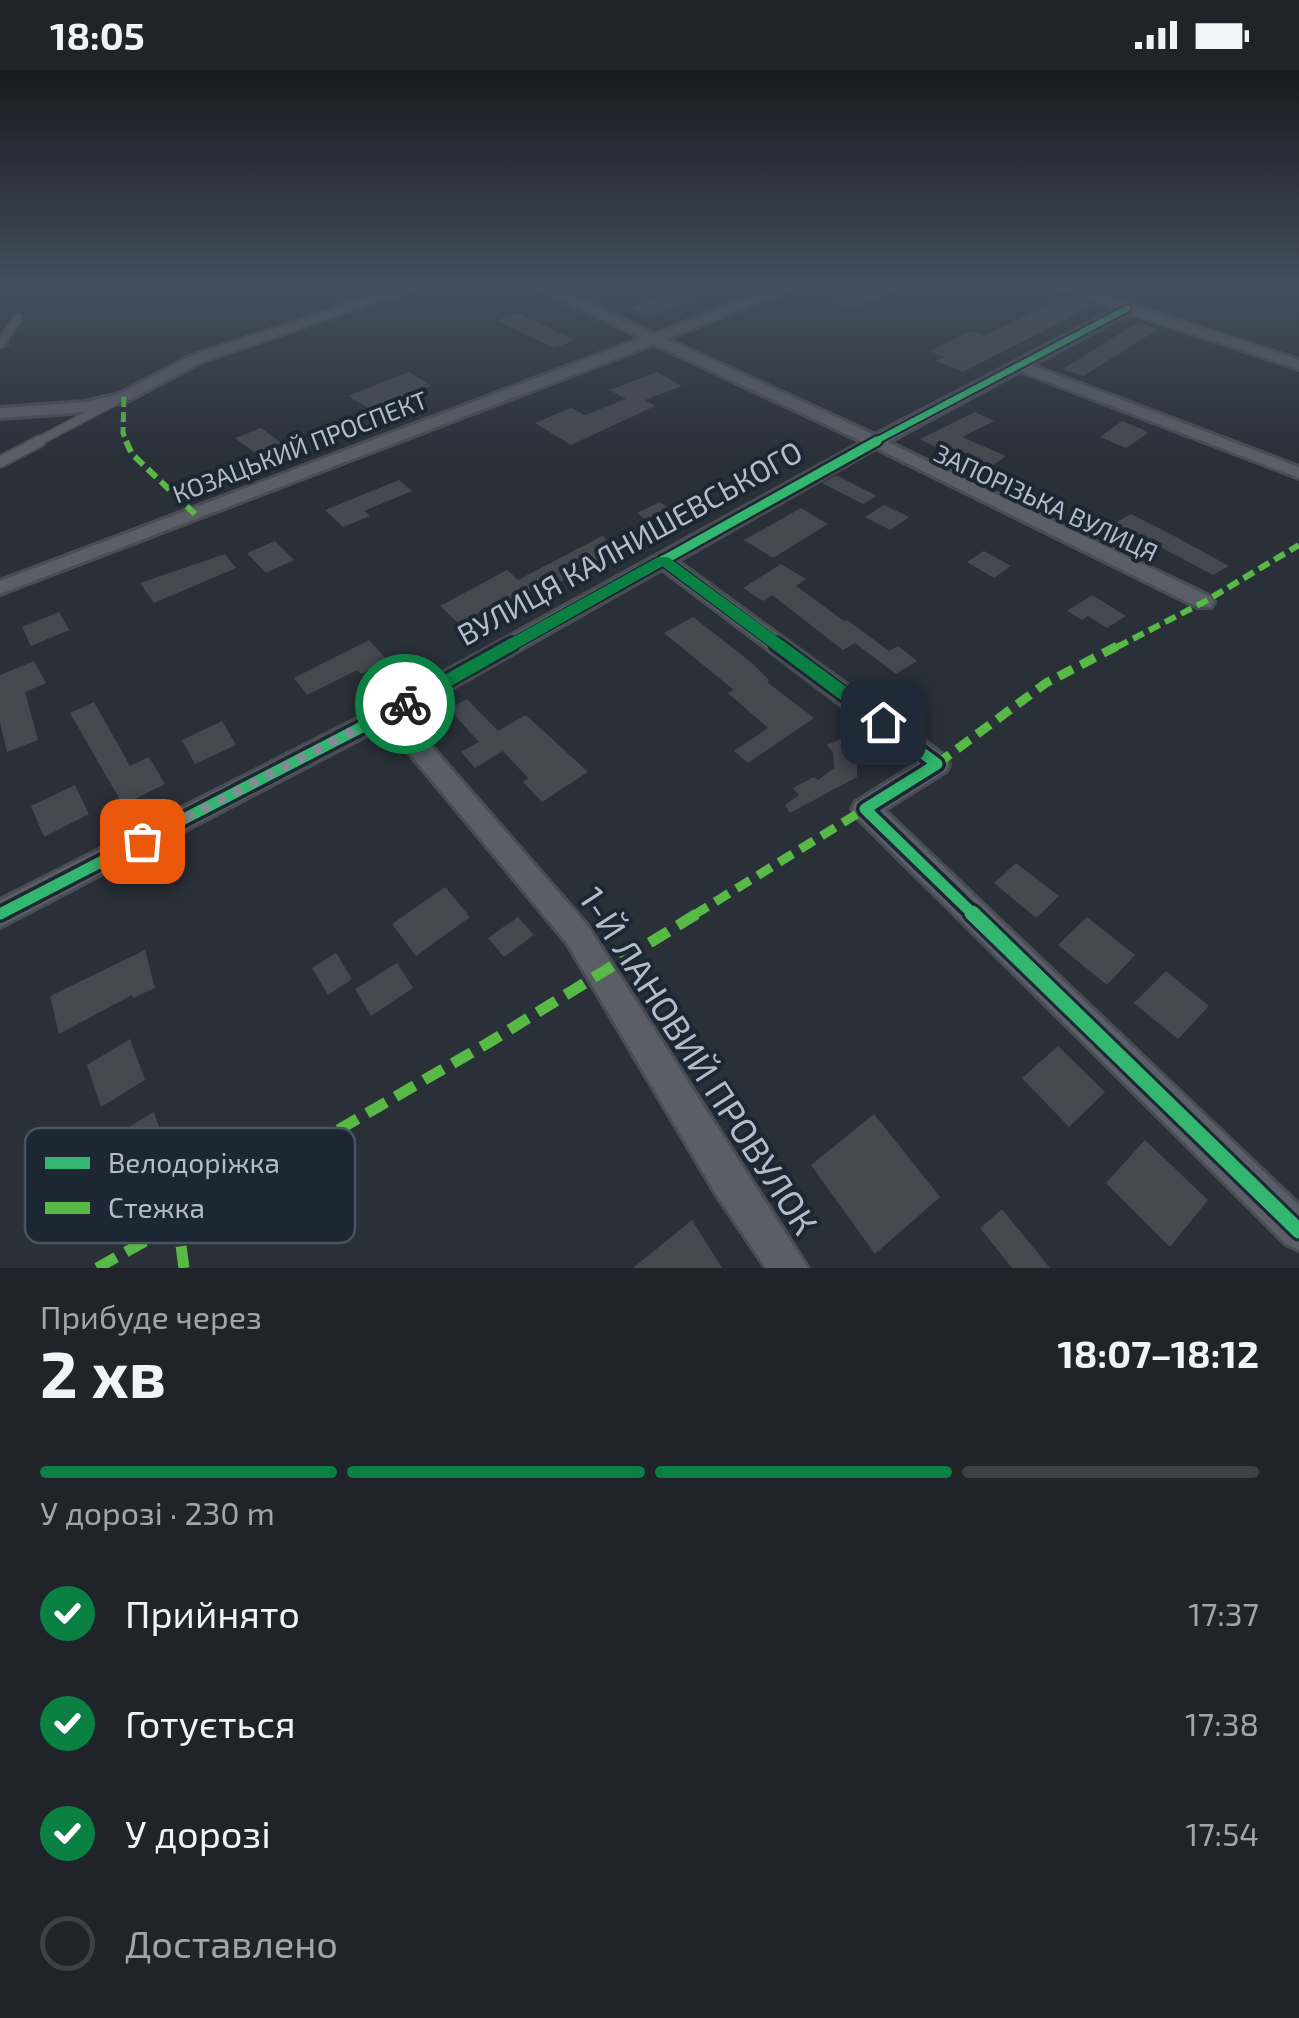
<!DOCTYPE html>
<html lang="uk">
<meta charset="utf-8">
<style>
:root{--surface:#20242a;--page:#282c32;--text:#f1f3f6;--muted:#a2a4a8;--line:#3d4147;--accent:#0b8043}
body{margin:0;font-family:"Exo 2",sans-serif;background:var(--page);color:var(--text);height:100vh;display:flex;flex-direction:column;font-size:38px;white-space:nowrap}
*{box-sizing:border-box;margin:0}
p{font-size:32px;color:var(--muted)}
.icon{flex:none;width:55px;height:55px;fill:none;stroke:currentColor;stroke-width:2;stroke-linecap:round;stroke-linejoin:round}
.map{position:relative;height:1198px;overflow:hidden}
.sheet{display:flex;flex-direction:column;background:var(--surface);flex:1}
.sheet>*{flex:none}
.pin{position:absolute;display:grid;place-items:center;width:85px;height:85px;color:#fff;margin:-42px;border-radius:20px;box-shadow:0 5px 15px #0006}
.courier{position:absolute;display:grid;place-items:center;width:100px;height:100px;margin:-50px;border:8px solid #0b8043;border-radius:50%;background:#fff;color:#222;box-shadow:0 2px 12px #0007}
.head em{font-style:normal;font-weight:700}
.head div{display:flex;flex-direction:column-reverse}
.head{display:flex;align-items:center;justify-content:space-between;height:170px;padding:0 40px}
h1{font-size:65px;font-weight:700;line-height:75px}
.bar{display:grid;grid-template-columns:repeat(4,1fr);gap:15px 10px;align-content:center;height:120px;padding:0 40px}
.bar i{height:12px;border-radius:8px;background:var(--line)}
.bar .on{background:var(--accent)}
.bar p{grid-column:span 4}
ol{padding:0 40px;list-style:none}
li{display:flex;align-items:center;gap:30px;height:110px}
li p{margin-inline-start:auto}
li .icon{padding:10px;border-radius:50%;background:var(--accent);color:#fff;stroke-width:4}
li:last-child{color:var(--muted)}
li i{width:55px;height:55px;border:5px solid var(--line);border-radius:50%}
.status{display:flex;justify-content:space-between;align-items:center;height:70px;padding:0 50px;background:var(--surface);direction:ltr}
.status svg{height:28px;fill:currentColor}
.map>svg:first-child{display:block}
.building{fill:#444950}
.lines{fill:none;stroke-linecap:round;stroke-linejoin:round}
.lane-far1-casing{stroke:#484c53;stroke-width:11}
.lane-casing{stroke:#484c53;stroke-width:14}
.street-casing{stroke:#484c53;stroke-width:6}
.lane-far1{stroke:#5a5e66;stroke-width:8}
.lane{stroke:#5a5e66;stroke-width:10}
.street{fill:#5a5e66;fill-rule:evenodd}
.quiet-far3{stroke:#58b947;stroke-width:5;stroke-dasharray:10 5;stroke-linecap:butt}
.quiet-far2{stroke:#58b947;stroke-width:6;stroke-dasharray:12 6;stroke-linecap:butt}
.quiet-far1{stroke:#58b947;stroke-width:9;stroke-dasharray:16 9;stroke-linecap:butt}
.quiet{stroke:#58b947;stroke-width:11;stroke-dasharray:22 11;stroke-linecap:butt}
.cycleway-far3-casing{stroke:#1d2633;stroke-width:10}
.cycleway-far2-casing{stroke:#1d2633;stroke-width:14}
.cycleway-far1-casing{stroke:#1d2633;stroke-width:18}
.cycleway-casing{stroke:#1d2633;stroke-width:21}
.cycleway-far3{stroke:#33b770;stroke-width:6}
.cycleway-far2{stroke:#33b770;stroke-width:9}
.cycleway-far1{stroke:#33b770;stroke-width:11}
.cycleway{stroke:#33b770;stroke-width:15}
.route{fill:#0b8043}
.done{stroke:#848b96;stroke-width:10;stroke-dasharray:0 18}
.labels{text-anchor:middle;stroke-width:8;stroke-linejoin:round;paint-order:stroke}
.far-street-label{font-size:25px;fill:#b4bcc9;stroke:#1d2633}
.street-label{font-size:30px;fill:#b4bcc9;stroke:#1d2633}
.near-street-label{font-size:35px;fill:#b4bcc9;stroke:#1d2633}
.key{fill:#1d2633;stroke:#4a5360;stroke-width:2.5}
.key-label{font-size:28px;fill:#b4bcc9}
</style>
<div class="status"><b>18:05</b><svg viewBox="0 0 49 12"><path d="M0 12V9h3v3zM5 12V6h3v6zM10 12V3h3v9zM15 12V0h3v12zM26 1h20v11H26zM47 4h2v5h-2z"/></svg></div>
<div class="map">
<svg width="1299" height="1198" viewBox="0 0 1299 1198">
<rect width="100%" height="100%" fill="#2a3038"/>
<g class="building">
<path d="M864 218H903L853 239 832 231Z"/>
<path d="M673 222 692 230 647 247 628 238Z"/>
<path d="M1068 225 1095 235 963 302 936 291 944 287 930 281 971 261 984 266Z"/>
<path d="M516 243 522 245 575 270 554 278 497 250Z"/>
<path d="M1138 252 1159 259 1083 306 1063 299Z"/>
<path d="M409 302 431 316 371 340 348 326Z"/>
<path d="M657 302 682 316 645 330 655 336 571 375 535 353 571 338 585 345 626 329 610 320Z"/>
<path d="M975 342 994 351 962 367 1006 386 992 396 946 375 939 379 920 369Z"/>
<path d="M1122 351 1142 359 1148 363 1126 378 1100 367Z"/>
<path d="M261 358 283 374 254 382 235 368Z"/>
<path d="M836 405 877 426 863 434 822 413Z"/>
<path d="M399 410 412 421 364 441 370 446 343 457 325 440Z"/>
<path d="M660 432 678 445 655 456 637 443Z"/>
<path d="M884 435 909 447 890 460 865 447Z"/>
<path d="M801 438 828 454 773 488 744 470Z"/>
<path d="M1131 444 1178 468 1229 496 1213 505 1115 453Z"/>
<path d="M602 466 620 480 548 518 543 514 458 553 440 536 507 500 518 510Z"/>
<path d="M275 471 294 490 266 503 247 483Z"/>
<path d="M984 481 1011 496 994 508 967 492Z"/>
<path d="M225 484 236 498 154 533 140 513Z"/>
<path d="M781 494 806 509 796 516 844 551 847 550 889 581 898 576 917 591 896 604 855 573 843 580 772 525 763 531 743 518Z"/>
<path d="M1092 525 1126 546 1107 558 1088 546 1082 550 1067 541Z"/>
<path d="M59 542 69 560 31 576 22 557Z"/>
<path d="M693 547 752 593 769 610 767 612 814 648 748 693 734 681 768 658 728 623 734 620 664 563Z"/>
<path d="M369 570 388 591 361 604 357 600 307 625 294 608Z"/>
<path d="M34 591 46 613 25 622 38 670 7 682 0 652V605Z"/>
<path d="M467 629 498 661 526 645 588 702 542 732 523 712 528 708 503 681 475 698 461 682 479 672 449 639Z"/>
<path d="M94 632 130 696 149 687 165 714 123 735 70 643Z"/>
<path d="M222 651 236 675 195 694 182 670Z"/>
<path d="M845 667 857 678V707L790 743 785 735 799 725 793 718 814 707 818 710 834 698 833 682 827 675Z"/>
<path d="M75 715 89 744 44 767 31 736Z"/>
<path d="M1016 793 1059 826 1036 848 994 813Z"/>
<path d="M445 817 470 847 416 886 392 854Z"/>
<path d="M518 847 534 865 504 887 488 868Z"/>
<path d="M1087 847 1135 885 1107 915 1058 875Z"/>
<path d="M145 880 155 918 133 928 132 925 59 964 50 926Z"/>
<path d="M336 883 352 909 328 925 312 898Z"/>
<path d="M397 893 413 918 371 946 355 919Z"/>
<path d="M1166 901 1209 936 1178 969 1134 933Z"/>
<path d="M130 969 145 1010 101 1037 87 995Z"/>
<path d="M1058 976 1105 1022 1069 1057 1022 1008Z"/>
<path d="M154 1042 172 1098 120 1130 104 1072Z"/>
<path d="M874 1044 940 1127 875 1184 811 1095Z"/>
<path d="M1145 1070 1208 1130 1170 1177 1106 1113Z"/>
<path d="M1002 1139 1050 1198H1012L980 1158Z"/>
<path d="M692 1150 722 1198H633Z"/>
</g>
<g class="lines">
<defs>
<g id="lane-far1">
<path d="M0 274 18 248"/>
<path d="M35 373 115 331"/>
</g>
<path id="lane" d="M0 392 40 371"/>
<g id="street">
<path d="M397 218H416L201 292 129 330 85 342 0 348V338L85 332 119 324 191 286Z"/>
<path d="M538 218H554L654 264 775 218H793L666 269 875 365 1117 239 1061 218H1080L1299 290V299L1129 243 1031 295 1299 397V408L1020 301 888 372 1211 527 1214 532 1211 537H1197L876 378 677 491 946 687 949 694 946 701 884 740 1299 1135V1180L1286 1174 856 746 852 739 856 732 918 693 662 499 404 645 587 855 808 1198H766L716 1124 567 873 386 655 0 857V830L381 637 863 372 654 274 0 524V511L642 268Z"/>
<path d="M0 268 6 269V275L0 276Z"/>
</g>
</defs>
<use href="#lane-far1" class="lane-far1-casing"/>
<use href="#lane" class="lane-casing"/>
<use href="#street" class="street-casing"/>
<use href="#lane-far1" class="lane-far1"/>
<use href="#lane" class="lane"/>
<use href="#street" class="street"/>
<path class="quiet-far3" d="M124 327 123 363 127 373"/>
<g class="quiet-far2">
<path d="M126 371 132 384 195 444"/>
<path d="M1117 577 1204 532 1299 475"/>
</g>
<g class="quiet-far1">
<path d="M937 694 1046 613 1121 574"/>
<path d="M694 845 865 739"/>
</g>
<g class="quiet">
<path d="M97 1198 178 1153"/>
<path d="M184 1198 178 1153 488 973 698 843"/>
</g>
<defs>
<path id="cycleway-far3" d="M872 373 1128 238"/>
<g id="cycleway-far2">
<path d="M663 490 780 577"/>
<path d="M508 577 877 371"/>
</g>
<g id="cycleway-far1">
<path d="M776 574 937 694 865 739 974 845"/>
<path d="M0 844 389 643 512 574"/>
</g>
<path id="cycleway" d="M972 843 1299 1161"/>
</defs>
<use href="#cycleway-far3" class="cycleway-far3-casing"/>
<use href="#cycleway-far2" class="cycleway-far2-casing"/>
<use href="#cycleway-far1" class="cycleway-far1-casing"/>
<use href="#cycleway" class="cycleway-casing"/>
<use href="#cycleway-far3" class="cycleway-far3"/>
<use href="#cycleway-far2" class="cycleway-far2"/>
<use href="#cycleway-far1" class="cycleway-far1"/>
<use href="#cycleway" class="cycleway"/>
</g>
<linearGradient id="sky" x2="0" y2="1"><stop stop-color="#171a1f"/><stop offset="0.56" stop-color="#444e5e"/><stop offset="1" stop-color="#444e5e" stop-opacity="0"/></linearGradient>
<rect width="1299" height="386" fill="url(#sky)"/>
<path class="route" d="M658 487H668L889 648V657H877L662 496 411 639H399V630Z"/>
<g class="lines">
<path class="done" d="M142 771 405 634"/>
</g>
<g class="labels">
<g class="far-street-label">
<text transform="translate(300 377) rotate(-21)" y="9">КОЗАЦЬКИЙ ПРОСПЕКТ</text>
<text transform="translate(1046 433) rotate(25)" y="9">ЗАПОРІЗЬКА ВУЛИЦЯ</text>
</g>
<g class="street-label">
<text transform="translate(630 474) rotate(-29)" y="10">ВУЛИЦЯ КАЛНИШЕВСЬКОГО</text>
</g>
<g class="near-street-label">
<text transform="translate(698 991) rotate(57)" y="12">1-Й ЛАНОВИЙ ПРОВУЛОК</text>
</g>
</g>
<rect x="25" y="1058" width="330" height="115" rx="15" class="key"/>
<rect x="45" y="1087" width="45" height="12" fill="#33b770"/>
<rect x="45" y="1132" width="45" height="12" fill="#58b947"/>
<g class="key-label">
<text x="108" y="1103">Велодоріжка</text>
<text x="108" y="1148">Стежка</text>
</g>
</svg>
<div class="pin" style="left:142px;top:771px;background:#ea580c"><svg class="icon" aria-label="bag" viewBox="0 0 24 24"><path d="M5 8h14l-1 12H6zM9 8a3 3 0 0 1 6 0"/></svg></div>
<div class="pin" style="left:883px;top:652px;background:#1f2937"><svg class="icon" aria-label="home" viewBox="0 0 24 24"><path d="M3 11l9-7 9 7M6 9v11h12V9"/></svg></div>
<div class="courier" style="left:405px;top:634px"><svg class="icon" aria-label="bike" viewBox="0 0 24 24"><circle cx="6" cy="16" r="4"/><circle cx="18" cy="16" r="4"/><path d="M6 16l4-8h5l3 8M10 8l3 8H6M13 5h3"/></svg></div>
</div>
<section class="sheet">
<div class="head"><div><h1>2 хв</h1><p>Прибуде через</p></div><em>18:07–18:12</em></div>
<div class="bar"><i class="on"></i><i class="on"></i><i class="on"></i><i></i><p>У дорозі · 230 m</p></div>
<ol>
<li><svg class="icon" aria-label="check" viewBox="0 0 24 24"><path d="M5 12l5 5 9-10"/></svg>Прийнято<p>17:37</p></li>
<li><svg class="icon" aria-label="check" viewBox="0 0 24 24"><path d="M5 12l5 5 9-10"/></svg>Готується<p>17:38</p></li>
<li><svg class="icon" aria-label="check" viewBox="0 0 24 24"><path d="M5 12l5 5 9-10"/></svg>У дорозі<p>17:54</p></li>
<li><i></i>Доставлено</li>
</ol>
</section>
